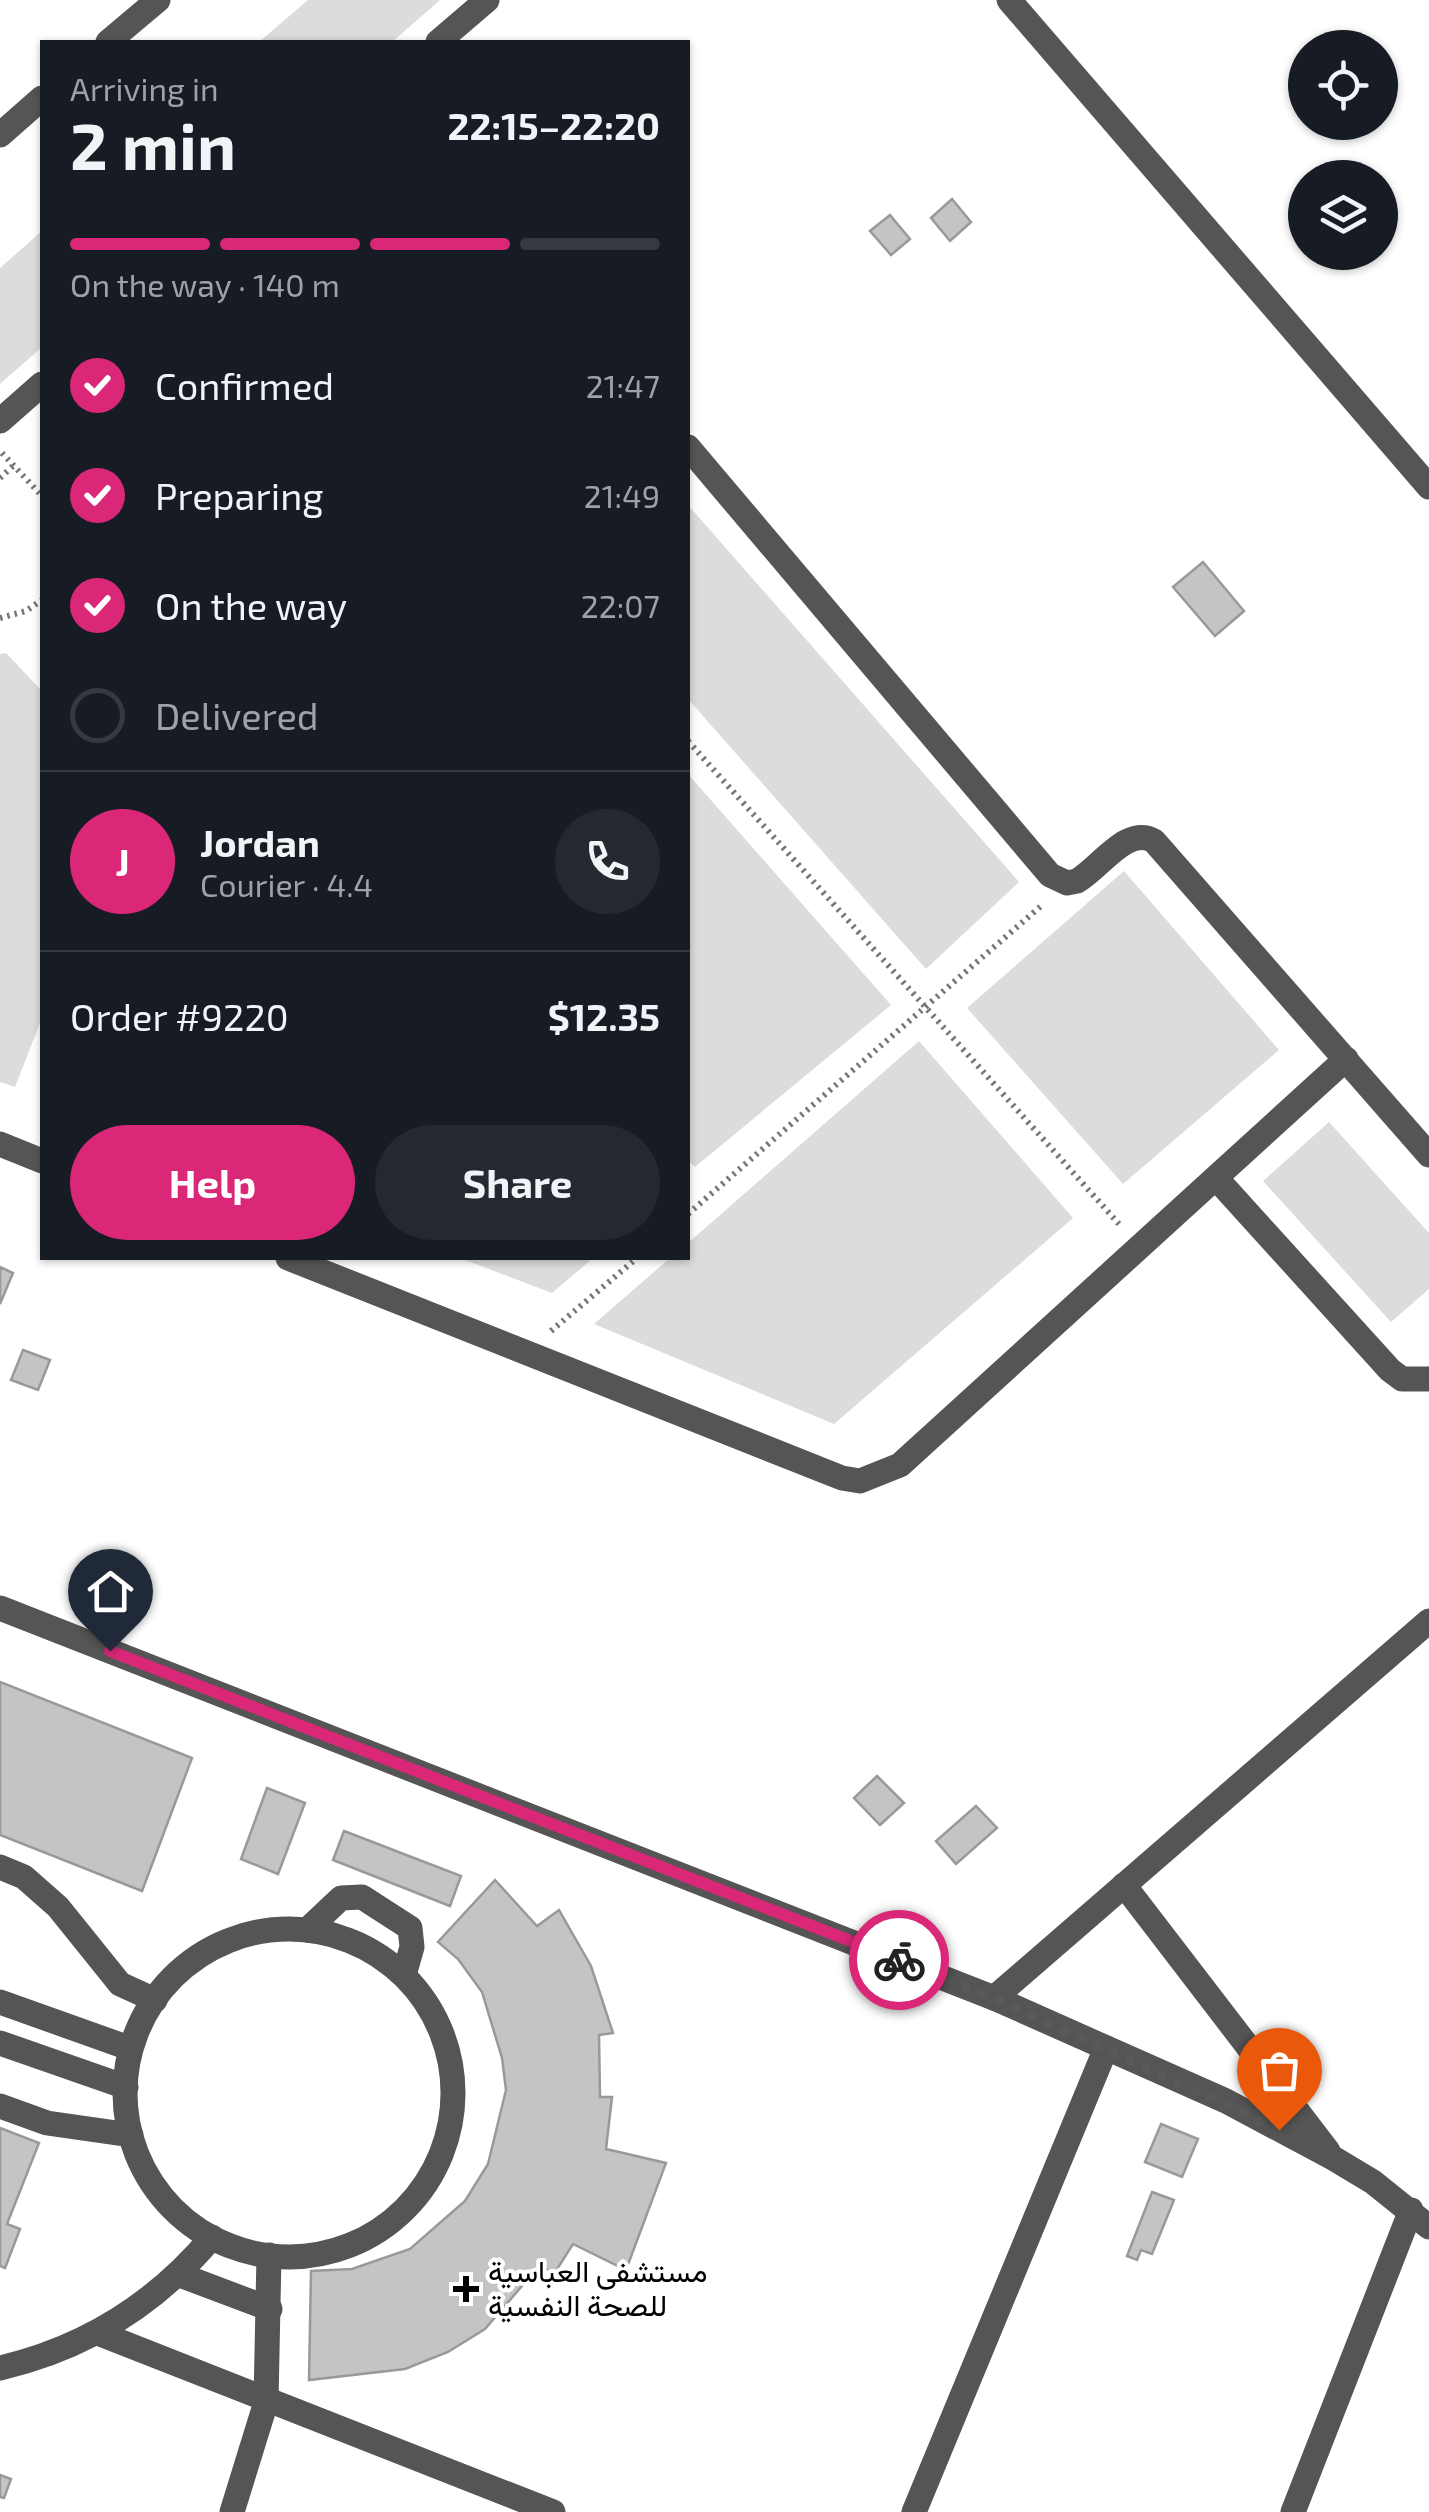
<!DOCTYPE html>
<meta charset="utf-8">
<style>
:root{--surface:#171b24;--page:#242831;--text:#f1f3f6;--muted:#9ea1a6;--line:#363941;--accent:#db2777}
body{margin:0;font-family:"Exo 2",Vazirmatn,sans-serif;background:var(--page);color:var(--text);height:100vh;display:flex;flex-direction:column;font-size:38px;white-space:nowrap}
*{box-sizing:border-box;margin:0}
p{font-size:32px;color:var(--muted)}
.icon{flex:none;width:55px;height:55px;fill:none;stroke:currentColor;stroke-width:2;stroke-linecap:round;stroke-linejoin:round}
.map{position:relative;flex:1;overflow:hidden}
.sheet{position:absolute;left:40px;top:40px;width:650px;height:1220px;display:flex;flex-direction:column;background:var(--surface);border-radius:0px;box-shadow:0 2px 8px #0004}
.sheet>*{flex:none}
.buttons{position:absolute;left:1288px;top:30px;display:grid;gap:20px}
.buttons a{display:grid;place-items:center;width:110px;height:110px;border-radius:50%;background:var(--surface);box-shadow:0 2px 8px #0004;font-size:50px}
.pin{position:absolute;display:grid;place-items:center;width:85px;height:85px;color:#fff;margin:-102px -42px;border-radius:50% 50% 50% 0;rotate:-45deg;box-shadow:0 0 10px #0007}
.pin .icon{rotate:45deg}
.courier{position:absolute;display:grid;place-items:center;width:100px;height:100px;margin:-50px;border:8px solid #db2777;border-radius:50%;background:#fff;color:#222;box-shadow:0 2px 12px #0007}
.headline em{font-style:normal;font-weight:700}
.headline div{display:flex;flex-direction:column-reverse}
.headline{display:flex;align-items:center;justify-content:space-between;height:170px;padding:0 30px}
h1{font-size:65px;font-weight:700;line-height:75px}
.bar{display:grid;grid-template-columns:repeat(4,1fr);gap:15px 10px;align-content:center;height:120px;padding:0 30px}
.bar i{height:12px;border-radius:8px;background:var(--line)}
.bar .current{background:var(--accent)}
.bar p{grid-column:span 4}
.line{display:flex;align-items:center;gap:25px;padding:0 30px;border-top:2px solid var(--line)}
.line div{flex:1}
.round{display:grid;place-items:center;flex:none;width:105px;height:105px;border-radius:52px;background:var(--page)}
ol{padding:0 30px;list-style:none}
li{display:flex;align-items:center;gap:30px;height:110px}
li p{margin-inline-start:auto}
li .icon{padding:10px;border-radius:50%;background:var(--accent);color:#fff;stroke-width:4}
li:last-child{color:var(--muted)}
li i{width:55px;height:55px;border:5px solid var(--line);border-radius:50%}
.cta{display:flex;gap:20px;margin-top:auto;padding:20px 30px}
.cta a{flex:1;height:115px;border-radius:60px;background:var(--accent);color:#fff;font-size:40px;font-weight:700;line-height:115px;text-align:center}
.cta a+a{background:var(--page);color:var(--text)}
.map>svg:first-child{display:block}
.green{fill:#dcdcdc}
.building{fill:#c4c4c4;stroke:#999;stroke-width:2.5}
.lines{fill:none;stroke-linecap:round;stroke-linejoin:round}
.path{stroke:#777;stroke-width:6;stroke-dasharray:2.5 5;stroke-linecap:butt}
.minor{stroke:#555;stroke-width:25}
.done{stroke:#595959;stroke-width:10;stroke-dasharray:0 18}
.route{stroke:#db2777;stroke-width:12}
.poi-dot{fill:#000;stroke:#fff;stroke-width:4}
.labels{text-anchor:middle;stroke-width:8;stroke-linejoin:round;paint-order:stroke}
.poi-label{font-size:30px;fill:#000;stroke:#fff;text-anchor:start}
</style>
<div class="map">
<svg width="1429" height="2512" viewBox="0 0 1429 2512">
<rect width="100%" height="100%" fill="#fff"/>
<g class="green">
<path d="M308 0H440L392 42H259Z"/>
<path d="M42 231V347L0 384V268Z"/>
<path d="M688 505 1019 882 926 969 688 699Z"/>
<path d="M6 653 42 691V1018L15 1087 0 1082V654Z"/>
<path d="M688 774 891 1005 695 1167 688 1161Z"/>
<path d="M1124 871 1279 1050 1123 1184 967 1008Z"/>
<path d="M919 1041 1073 1218 834 1424 594 1324 670 1258H688V1243Z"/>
<path d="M1329 1122 1429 1233V1289L1391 1322 1263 1181Z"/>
<path d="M460 1258H593L552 1293Z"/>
</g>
<g class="building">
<path d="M952 199 971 222 950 241 931 218Z"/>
<path d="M890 215 910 239 891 255 870 231Z"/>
<path d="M1203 562 1244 611 1215 636 1173 587Z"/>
<path d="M0 1267 13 1273 0 1304Z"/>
<path d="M23 1350 50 1360 38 1390 11 1380Z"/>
<path d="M0 1682 192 1758 142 1891 0 1835Z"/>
<path d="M877 1776 904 1803 880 1825 854 1798Z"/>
<path d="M267 1788 305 1803 278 1874 241 1859Z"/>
<path d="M976 1806 997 1828 956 1864 936 1841Z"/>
<path d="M344 1831 461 1876 450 1906 333 1860Z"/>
<path d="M495 1880 537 1926 559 1910 591 1966 613 2033 599 2035 600 2097H612L606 2149 666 2163 626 2270 573 2244 554 2274 540 2265 485 2329 448 2352 405 2369 309 2380 311 2271 352 2269 410 2249 465 2201 488 2164 506 2090 502 2058 482 1992 458 1959 438 1942Z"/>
<path d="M1161 2124 1198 2139 1182 2177 1145 2162Z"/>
<path d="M0 2128 39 2143 7 2224 20 2229 5 2268 0 2266Z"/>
<path d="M1152 2192 1174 2200 1152 2254 1141 2250 1137 2260 1127 2256Z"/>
<path d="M0 2475 11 2479 4 2498 0 2497Z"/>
</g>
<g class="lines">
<g class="path">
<path d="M2 453 42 496"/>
<path d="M0 478 14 465"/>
<path d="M0 618 26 611 42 600"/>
<path d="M688 741 1119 1224"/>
<path d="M688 1214 1041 906"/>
<path d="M551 1331 637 1258"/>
</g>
<g class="minor">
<path d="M1009 0 1429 487"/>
<path d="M108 42 158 0"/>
<path d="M438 42 487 0"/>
<path d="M0 135 42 98"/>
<path d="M0 421 42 384"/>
<path d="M688 447 1050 875 1067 883 1077 881C1100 868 1127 825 1154 841L1429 1155"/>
<path d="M0 1144 42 1161"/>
<path d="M1216 1178 1390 1370 1402 1379H1429"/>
<path d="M288 1258 842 1478 860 1481 900 1465 1346 1059"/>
<path d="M0 1608 994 1998 1226 2101 1333 2158 1373 2182 1429 2227"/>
<path d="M0 1867 24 1877 58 1907 120 1984 155 2000"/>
<path d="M1124 1885 1328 2151"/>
<circle cx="289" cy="2093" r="164"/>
<path d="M307 1930 341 1898 362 1897 410 1928 412 1947 404 1975"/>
<path d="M994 1998 1429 1621"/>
<path d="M0 2002 129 2048"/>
<path d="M0 2043 126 2087"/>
<path d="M0 2106 47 2123 131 2135"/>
<path d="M180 2275 270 2309"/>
<path d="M98 2333 553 2512"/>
<path d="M0 2368C86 2348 155 2305 212 2237"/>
<path d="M232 2512 266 2402 269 2255"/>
<path d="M914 2512 1106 2048"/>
<path d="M1293 2512 1411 2210"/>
</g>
</g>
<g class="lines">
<path class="done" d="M899 1960 994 1998 1279 2130"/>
<path class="route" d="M110 1651 899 1960"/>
</g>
<path class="poi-dot" d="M461 2274h10v10h10v10h-10v10h-10v-10h-10v-10h10z"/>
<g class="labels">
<g class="poi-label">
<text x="488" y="2282">مستشفى العباسية<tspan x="488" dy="34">للصحة النفسية</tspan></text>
</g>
</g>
</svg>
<div class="buttons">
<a><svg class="icon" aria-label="locate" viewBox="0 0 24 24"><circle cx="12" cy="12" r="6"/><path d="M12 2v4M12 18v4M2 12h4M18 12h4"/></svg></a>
<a><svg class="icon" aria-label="layers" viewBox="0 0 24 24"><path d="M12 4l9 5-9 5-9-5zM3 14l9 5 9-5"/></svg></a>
</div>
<div class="pin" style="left:1279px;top:2130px;background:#ea580c"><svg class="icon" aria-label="bag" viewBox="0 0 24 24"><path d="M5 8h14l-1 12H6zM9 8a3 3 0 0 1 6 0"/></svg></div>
<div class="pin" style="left:110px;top:1651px;background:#1f2937"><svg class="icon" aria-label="home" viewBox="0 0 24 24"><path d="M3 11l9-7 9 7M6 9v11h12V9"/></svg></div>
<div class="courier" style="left:899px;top:1960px"><svg class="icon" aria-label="bike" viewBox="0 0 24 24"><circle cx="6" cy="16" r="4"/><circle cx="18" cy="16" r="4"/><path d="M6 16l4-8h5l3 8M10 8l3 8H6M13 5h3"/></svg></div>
<section class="sheet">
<div class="headline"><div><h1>2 min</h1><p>Arriving in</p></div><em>22:15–22:20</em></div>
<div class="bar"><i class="current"></i><i class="current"></i><i class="current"></i><i></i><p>On the way · 140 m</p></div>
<ol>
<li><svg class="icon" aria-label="check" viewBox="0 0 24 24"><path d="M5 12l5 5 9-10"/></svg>Confirmed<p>21:47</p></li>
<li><svg class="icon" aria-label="check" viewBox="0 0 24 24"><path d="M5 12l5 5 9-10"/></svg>Preparing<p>21:49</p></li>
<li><svg class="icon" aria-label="check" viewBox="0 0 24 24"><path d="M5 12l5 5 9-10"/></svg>On the way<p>22:07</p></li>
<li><i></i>Delivered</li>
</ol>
<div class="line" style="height:180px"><b class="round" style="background:var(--accent);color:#fff">J</b><div><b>Jordan</b><p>Courier · 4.4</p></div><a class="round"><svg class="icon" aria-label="phone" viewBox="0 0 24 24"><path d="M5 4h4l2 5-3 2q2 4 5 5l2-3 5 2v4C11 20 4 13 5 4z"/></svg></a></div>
<div class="line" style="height:130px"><div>Order #9220</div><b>$12.35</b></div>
<div class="cta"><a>Help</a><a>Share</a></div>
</section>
</div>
